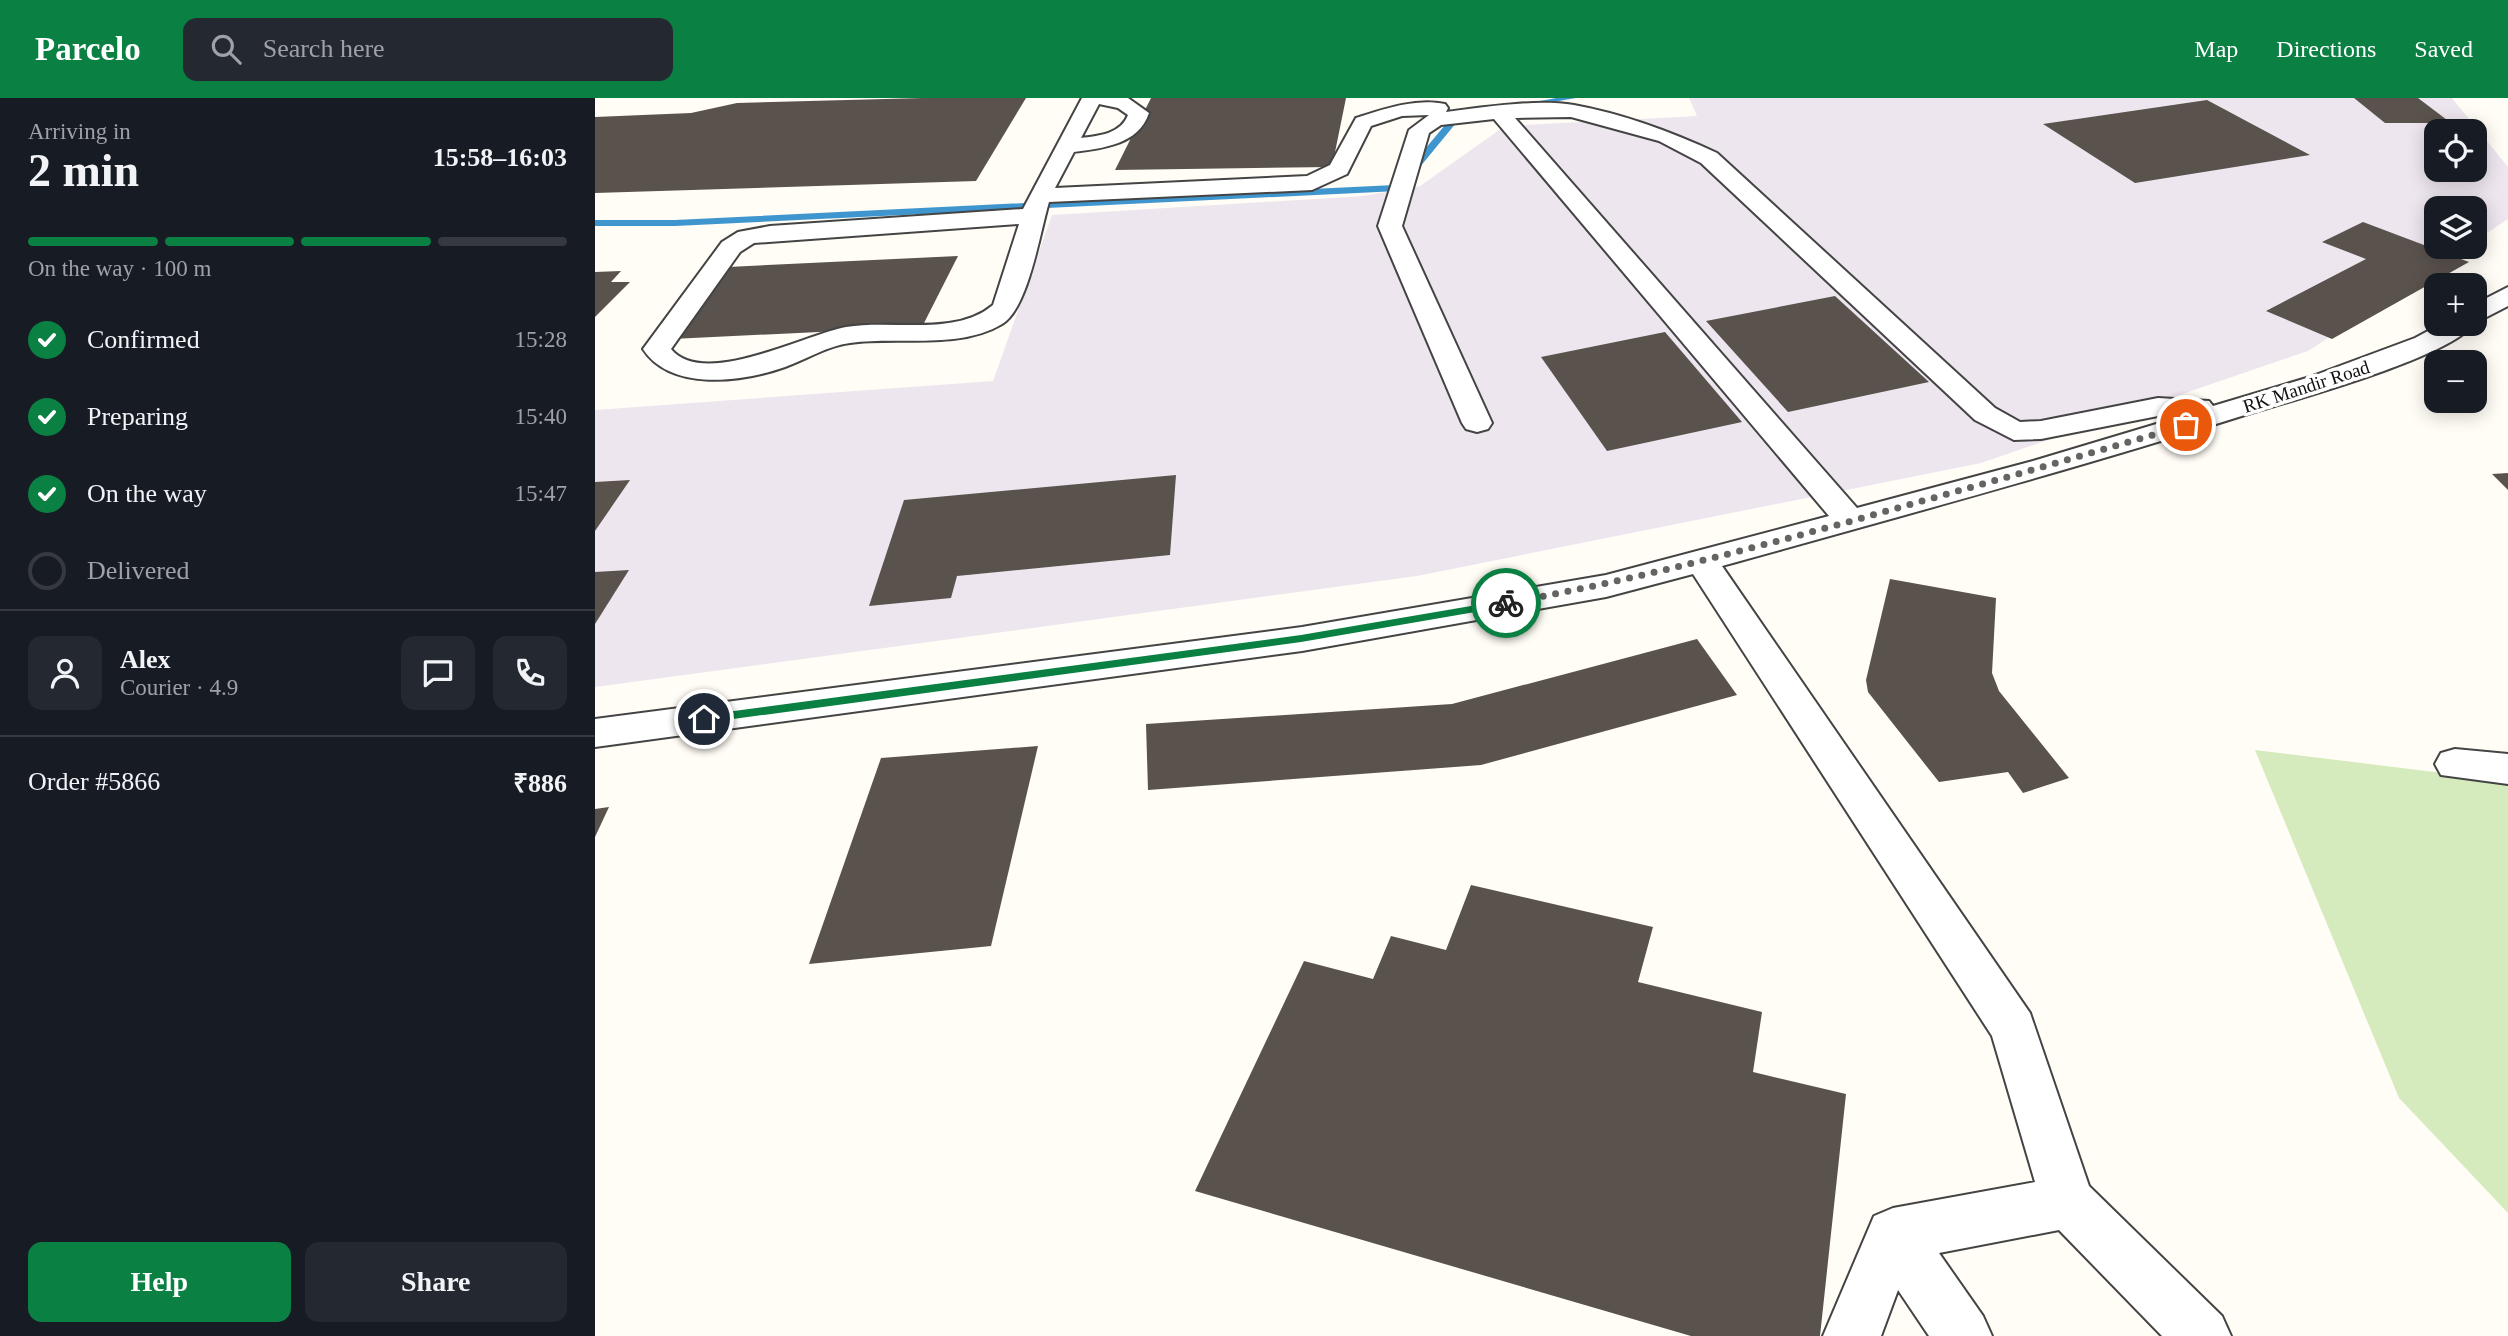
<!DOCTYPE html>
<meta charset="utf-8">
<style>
:root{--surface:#171b24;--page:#242831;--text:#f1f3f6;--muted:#9ea1a6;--line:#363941;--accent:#0b8043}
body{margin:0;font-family:Georgia,serif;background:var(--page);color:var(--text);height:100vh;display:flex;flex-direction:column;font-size:26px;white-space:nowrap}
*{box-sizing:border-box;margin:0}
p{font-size:23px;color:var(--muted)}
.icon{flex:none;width:38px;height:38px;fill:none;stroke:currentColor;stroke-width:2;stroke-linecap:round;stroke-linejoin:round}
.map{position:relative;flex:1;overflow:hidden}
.side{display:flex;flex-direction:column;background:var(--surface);width:595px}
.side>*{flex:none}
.fabs{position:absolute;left:1829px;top:21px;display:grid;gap:14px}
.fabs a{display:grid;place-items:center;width:63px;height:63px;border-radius:14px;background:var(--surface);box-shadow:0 4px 18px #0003;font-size:35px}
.pin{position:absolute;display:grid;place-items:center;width:60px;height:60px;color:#fff;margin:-30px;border:4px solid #fff;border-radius:50%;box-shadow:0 2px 7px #0007}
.courier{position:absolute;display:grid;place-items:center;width:70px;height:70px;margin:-35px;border:5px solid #0b8043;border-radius:50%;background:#fff;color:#222;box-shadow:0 2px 9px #0007}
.headline em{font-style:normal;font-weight:700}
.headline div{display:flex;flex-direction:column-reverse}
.headline{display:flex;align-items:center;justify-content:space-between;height:119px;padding:0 28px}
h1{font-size:46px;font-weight:700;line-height:52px}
.bar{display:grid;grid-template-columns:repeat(4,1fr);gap:10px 7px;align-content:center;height:84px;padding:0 28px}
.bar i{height:9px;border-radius:5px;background:var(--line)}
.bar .current{background:var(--accent)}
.bar p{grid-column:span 4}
.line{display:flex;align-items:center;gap:18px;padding:0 28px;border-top:2px solid var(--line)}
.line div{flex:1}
.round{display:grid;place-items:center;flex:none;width:74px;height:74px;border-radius:14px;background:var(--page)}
ol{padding:0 28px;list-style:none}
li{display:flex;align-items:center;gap:21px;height:77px}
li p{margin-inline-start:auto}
li .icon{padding:7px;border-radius:50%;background:var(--accent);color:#fff;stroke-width:4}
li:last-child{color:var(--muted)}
li i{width:38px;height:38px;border:4px solid var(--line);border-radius:50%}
.primary-button{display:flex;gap:14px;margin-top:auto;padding:14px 28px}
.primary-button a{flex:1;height:80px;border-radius:14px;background:var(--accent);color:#fff;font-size:28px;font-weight:700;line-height:80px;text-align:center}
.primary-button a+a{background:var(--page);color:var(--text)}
header{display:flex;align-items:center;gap:42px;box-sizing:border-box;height:98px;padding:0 35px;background:var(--accent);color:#fff}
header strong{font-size:33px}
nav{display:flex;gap:38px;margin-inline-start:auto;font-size:24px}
.search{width:490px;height:63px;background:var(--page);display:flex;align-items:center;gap:18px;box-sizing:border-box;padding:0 24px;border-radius:14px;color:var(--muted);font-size:26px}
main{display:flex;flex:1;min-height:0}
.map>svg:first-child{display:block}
.industrial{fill:#eee6ef;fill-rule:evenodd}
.green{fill:#d5ebbd}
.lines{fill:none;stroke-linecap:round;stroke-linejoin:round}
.stream{fill:#3f96cf;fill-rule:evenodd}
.building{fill:#5a524d}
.minor-casing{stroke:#444;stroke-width:4}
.minor{fill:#fff;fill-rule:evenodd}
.route{fill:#0b8043}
.done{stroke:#646461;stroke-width:7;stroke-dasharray:0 12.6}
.labels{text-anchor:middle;stroke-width:7;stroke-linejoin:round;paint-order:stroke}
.far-street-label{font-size:19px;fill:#111;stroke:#fff}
</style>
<header>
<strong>Parcelo</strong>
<div class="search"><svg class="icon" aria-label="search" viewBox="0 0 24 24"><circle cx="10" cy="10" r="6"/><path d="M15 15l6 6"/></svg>Search here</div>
<nav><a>Map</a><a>Directions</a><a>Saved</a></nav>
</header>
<main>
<section class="side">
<div class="headline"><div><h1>2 min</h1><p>Arriving in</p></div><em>15:58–16:03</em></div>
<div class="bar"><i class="current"></i><i class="current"></i><i class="current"></i><i></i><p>On the way · 100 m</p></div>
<ol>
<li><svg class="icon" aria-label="check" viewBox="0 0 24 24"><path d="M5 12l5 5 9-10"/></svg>Confirmed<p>15:28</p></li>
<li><svg class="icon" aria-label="check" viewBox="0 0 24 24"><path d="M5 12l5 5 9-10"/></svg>Preparing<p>15:40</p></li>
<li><svg class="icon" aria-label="check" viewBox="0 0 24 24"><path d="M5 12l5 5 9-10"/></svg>On the way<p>15:47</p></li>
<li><i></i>Delivered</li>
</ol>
<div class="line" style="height:126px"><a class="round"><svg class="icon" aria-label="person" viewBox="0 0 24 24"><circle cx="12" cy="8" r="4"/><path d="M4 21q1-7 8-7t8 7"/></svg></a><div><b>Alex</b><p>Courier · 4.9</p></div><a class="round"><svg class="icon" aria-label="chat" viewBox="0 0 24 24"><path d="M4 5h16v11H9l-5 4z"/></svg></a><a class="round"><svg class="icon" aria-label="phone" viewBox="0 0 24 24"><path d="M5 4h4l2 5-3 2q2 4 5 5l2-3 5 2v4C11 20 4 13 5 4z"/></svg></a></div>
<div class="line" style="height:91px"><div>Order #5866</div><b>₹886</b></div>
<div class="primary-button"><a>Help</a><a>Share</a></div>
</section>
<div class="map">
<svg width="1913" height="1238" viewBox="0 0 1913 1238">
<rect width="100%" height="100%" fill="#fffdf5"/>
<path class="industrial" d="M1094 0H1857L1913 69V121L1880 143V110H1841V149H1871L1713 253 1386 365 822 478 0 589V312L398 283 457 117 768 98 825 88 910 28 1102 18ZM1841 33H1880V72H1841Z"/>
<path class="green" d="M1660 652 1913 683V1115L1804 1000Z"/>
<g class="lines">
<g class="stream">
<path d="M961 0H981L924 10 920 8Z"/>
<path d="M871 12 874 13V17L866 19 806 92 803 93 80 128H0V122H80L800 87 860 15Z"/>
</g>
</g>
<g class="building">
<path d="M328 0H431L381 83 0 95V19L96 15 142 5Z"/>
<path d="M556 0H751L737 69 520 72Z"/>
<path d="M1759 0H1823L1856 25H1790Z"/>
<path d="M1612 2 1715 57 1540 85 1448 26Z"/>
<path d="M1768 124 1874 164 1737 241 1671 213 1771 161 1727 144Z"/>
<path d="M363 158 327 229 77 241 133 169Z"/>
<path d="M26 173 16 184H35L0 219V174Z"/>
<path d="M1240 198 1334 284 1193 314 1111 223Z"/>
<path d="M1070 234 1147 324 1012 353 946 259Z"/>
<path d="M1913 375V392L1897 376Z"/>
<path d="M581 377 575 457 362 478 356 500 274 508 309 402Z"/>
<path d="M35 382 0 433V384Z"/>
<path d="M34 472 0 526V474Z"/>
<path d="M1295 481 1401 500 1397 575 1404 593 1474 680 1428 695 1413 674 1344 684 1273 594 1271 582Z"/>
<path d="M1102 541 1142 597 886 667 553 692 551 626 857 606Z"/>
<path d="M443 648 396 848 214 866 286 660Z"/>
<path d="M14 709 0 739V711Z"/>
<path d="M876 787 1058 829 1043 884 1167 914 1158 974 1251 996 1225 1238H1096L600 1093 709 863 778 881 796 838 851 852Z"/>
</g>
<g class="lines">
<defs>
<g id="minor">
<path d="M487 0H533L554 15C543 47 508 50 479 54L460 90 712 78 735 67 761 20C789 11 820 0 850 6L853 10 851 14C889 9 941 1 979 7 1028 16 1077 34 1122 55L1400 310 1425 324 1446 323 1563 300 1614 303 1618 308 1715 279 1820 240 1846 226H1878C1859 258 1695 303 1653 316 1479 371 1303 419 1127 468L1435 915 1494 1088 1627 1218 1636 1238H1567L1464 1132 1344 1155 1388 1218 1397 1238H1334L1303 1192 1286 1238H1228L1279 1118 1298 1110 1440 1084 1397 938 1098 476 1011 499 707 553 0 649V621L707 529 1011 477 1234 418 899 21 846 27 834 35 807 128 897 325 893 331 882 334 871 331 867 325 783 128 814 32 834 17 807 18 776 28 752 76 717 92 454 104C445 134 433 211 407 226 364 252 302 238 255 245 232 248 212 261 190 269 148 284 76 294 48 251L127 144 143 134 175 128 428 111ZM504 6 523 10 533 17C526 36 503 38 486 40ZM976 19 1064 43 1106 65 1380 322 1419 342 1446 341 1563 318H1588L1438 363 1262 410 920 20ZM424 126 398 207C360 239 297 221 251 229 211 236 109 291 76 251L145 154 159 145Z"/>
<path d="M1913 189V208L1880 225V206Z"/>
<path d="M1860 651 1913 656V686L1846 677 1840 666 1846 655Z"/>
</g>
</defs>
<use href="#minor" class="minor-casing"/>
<use href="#minor" class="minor"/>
</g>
<path class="route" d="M911 502 917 505 915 508 706 544 109 625 103 621 109 617 706 537Z"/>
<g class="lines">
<path class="done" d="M911 505C1027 485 1139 455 1253 424 1366 392 1478 361 1591 327"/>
</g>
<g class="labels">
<g class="far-street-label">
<text transform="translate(1711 288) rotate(-18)" y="7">RK Mandir Road</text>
</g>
</g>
</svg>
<div class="fabs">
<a><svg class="icon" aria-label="locate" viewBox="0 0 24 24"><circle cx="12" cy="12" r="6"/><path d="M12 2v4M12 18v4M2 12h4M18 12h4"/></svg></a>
<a><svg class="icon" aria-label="layers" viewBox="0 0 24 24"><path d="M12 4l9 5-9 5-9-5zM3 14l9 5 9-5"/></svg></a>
<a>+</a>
<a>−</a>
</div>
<div class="pin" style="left:1591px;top:327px;background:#ea580c"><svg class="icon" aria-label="bag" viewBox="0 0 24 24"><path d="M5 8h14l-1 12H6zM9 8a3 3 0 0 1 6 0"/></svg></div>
<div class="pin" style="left:109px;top:621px;background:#1f2937"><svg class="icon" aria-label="home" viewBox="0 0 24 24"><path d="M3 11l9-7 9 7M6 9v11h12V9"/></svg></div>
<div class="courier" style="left:911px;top:505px"><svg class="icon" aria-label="bike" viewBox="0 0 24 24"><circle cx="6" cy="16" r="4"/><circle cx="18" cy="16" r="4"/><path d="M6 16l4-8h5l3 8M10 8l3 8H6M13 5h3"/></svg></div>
</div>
</main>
